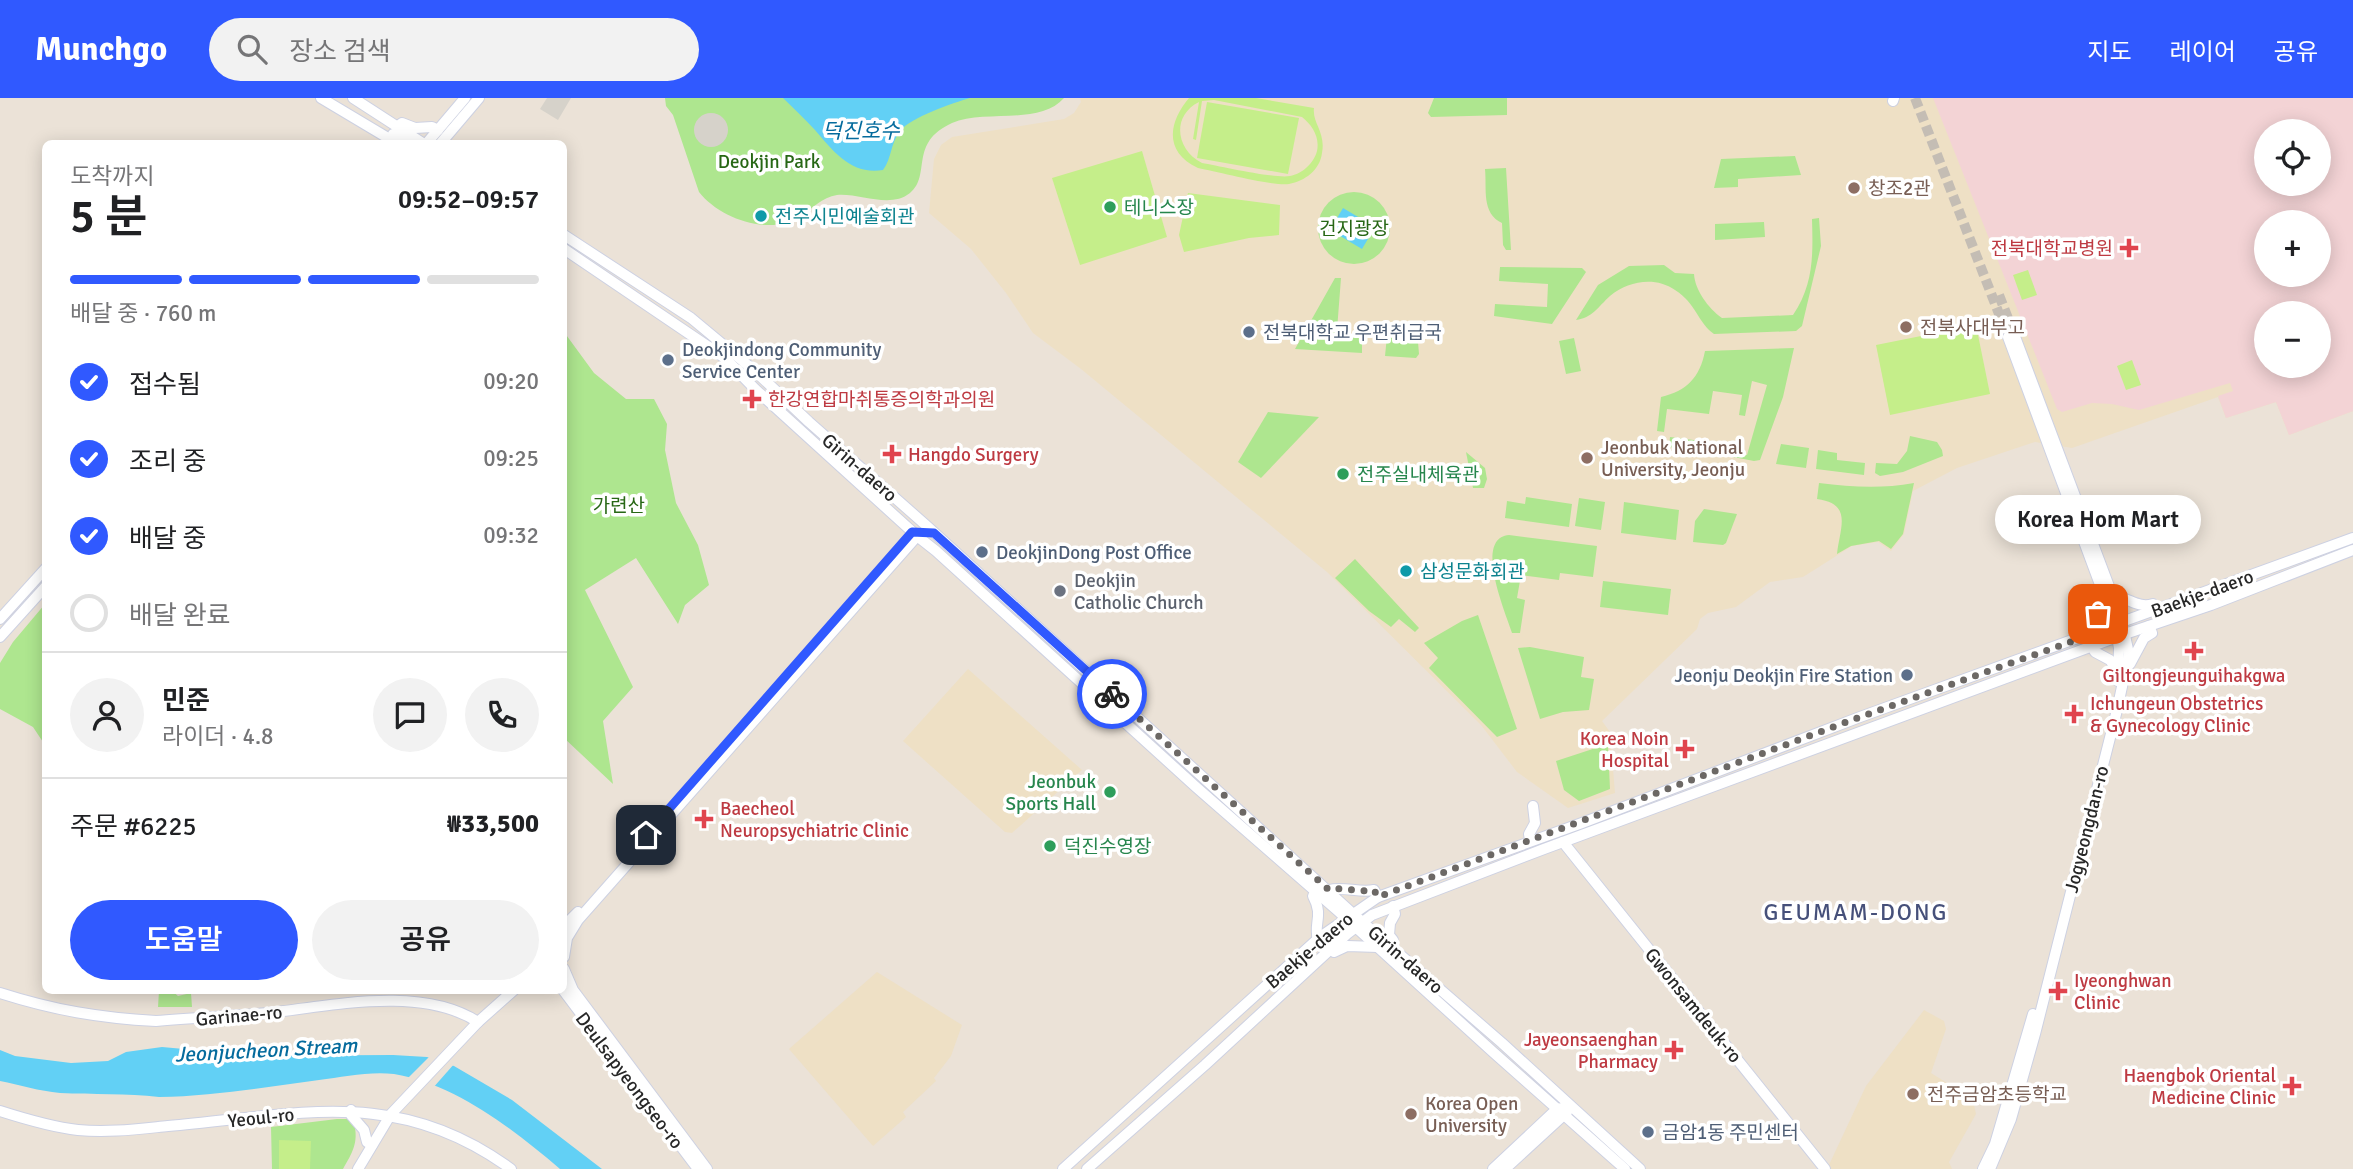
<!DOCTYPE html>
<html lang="ko">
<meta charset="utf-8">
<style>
:root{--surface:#fff;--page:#f2f2f2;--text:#202124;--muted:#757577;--line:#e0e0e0;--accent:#3059ff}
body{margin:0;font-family:Signika,"Noto Sans KR",sans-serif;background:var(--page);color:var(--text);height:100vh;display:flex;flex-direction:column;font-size:26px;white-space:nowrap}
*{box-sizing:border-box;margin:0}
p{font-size:23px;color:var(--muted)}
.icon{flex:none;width:38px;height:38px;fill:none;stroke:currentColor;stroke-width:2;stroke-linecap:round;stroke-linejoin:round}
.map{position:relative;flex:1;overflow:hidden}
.panel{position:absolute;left:42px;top:42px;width:525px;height:854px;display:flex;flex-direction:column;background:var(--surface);border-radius:10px;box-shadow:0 4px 18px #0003}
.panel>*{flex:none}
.tools{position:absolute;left:2254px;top:21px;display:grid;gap:14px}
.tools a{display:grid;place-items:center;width:77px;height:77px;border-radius:50%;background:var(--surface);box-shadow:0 4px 18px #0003;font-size:35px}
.pin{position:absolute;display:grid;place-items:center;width:60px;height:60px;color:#fff;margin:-30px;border-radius:14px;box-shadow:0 4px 10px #0006}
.courier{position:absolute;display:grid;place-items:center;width:70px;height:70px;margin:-35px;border:5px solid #3059ff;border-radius:50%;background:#fff;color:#222;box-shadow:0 2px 9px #0007}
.bubble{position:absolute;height:49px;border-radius:24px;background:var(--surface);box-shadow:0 4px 18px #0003;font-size:23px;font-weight:600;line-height:49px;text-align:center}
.summary em{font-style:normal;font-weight:600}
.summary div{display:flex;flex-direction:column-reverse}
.summary{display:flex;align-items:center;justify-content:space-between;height:119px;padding:0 28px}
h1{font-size:46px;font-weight:600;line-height:52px}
.bar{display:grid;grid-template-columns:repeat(4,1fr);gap:10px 7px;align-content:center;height:84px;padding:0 28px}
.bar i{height:9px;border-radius:5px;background:var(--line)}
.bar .on{background:var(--accent)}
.bar p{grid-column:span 4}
.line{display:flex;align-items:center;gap:18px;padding:0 28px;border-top:2px solid var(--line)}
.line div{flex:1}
.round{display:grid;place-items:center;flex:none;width:74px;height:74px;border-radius:37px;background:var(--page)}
ol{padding:0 28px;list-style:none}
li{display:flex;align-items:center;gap:21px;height:77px}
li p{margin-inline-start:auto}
li .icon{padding:7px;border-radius:50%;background:var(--accent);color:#fff;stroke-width:4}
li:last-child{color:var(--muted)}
li i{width:38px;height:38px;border:4px solid var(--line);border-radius:50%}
.action{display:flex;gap:14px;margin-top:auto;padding:14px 28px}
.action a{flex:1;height:80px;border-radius:42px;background:var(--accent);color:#fff;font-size:28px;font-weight:600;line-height:80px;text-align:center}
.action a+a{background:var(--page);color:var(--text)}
header{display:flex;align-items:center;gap:42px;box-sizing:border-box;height:98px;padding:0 35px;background:var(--accent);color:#fff}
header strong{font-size:33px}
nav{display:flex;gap:38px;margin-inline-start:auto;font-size:24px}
.search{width:490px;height:63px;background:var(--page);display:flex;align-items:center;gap:18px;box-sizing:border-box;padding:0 24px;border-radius:38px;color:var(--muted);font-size:26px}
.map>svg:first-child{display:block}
.education{fill:#eee0c5;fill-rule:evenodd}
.medical{fill:#f3d3d5;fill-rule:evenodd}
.green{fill:#aee68f}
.pitch{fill:#c5ee8a;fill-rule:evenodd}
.plaza{fill:#d6d2ca}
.water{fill:#62d0f5}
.pier{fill:#ebe2d7}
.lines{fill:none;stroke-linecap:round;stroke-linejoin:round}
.secondary-tunnel{stroke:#c4bdb4;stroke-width:10;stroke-dasharray:10 5;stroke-linecap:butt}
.secondary-casing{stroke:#cdd1e2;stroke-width:12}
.secondary{stroke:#fff;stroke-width:10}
.done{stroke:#6c6865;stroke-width:7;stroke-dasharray:0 12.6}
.route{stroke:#3059ff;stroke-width:9}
.education-dot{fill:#8d6e63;stroke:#fff;stroke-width:2.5}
.leisure-dot{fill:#2e9e5b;stroke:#fff;stroke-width:2.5}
.culture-dot{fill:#0f9aa8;stroke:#fff;stroke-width:2.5}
.health-dot{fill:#e0444e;stroke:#fff;stroke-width:2.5}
.service-dot{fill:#5c6f8a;stroke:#fff;stroke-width:2.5}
.worship-dot{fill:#6b7280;stroke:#fff;stroke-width:2.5}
.labels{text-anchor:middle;stroke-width:7;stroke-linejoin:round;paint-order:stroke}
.park-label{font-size:19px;fill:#276715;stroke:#fff}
.education-label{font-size:19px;fill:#785e54;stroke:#fff;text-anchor:start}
.leisure-label{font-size:19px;fill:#27864d;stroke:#fff;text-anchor:start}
.culture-label{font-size:19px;fill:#0d838f;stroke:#fff;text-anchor:start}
.health-label{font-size:19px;fill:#be3a42;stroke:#fff;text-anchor:start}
.service-label{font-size:19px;fill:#4e5e75;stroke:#fff;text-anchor:start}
.street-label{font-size:19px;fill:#272727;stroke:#fff}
.worship-label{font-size:19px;fill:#5b616d;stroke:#fff;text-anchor:start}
.water-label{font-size:21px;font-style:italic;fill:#056b9d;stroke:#fff}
.quarter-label{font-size:23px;letter-spacing:2px;fill:#46507a;stroke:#fff}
</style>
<header>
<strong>Munchgo</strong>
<div class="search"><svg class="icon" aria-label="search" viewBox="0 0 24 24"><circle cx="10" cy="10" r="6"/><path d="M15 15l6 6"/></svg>장소 검색</div>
<nav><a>지도</a><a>레이어</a><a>공유</a></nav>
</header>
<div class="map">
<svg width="2353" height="1071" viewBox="0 0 2353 1071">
<rect width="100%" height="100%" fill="#ebe2d7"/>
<g class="education">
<path d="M1080 0H2353V313L2289 337 2276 304 2226 320 2218 299 2072 350 2035 344 1957 370 1913 393 1904 436 1891 453 1878 444 1852 448 1803 479 1770 484 1736 509 1708 515 1700 521 1697 531 1602 623 1610 634 1615 695 1568 710 1517 674 1481 627 1327 474 1081 271 1033 235 1006 195 971 151 929 115 934 61 941 47 952 39 1064 21 1074 15 1081 4ZM2266 33H2319V86H2266ZM2266 124H2319V177H2266ZM2266 215H2319V268H2266Z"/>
<path d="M968 571 1082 672 1012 735 1005 734 903 643Z"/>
<path d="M877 874 962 927 951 958 934 980 936 983 903 1014 906 1019 873 1048 789 951Z"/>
<path d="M1924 912 1944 923 1946 931 1931 975 1976 1003 1974 1007 1976 1016 1949 1064 1952 1071H1830L1828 1069 1866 988Z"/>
</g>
<path class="medical" d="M1933 0H2353V313L2289 337 2276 304 2226 320 2218 298 2233 293 2230 285 2139 312 2112 306 2092 305 2062 314 2057 311ZM2266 33H2319V86H2266ZM2266 124H2319V177H2266ZM2266 215H2319V268H2266Z"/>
<g class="green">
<path d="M665 0H1064C1040 28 983 11 952 25 908 45 932 77 910 95 890 111 860 95 837 97 822 99 812 111 800 119 770 138 720 121 699 94L673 17 666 8Z"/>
<path d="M1434 0H1507V17L1431 19 1428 15Z"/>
<path d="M1795 58 1801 77 1738 81V89L1714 90 1721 61Z"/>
<path d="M1506 70 1511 152H1506L1503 147 1502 125C1481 115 1487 91 1485 71Z"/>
<circle cx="1354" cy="130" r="36"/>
<path d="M1819 120 1821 148 1802 228 1796 233 1714 236C1698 225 1696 205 1675 192 1655 178 1628 183 1610 198 1598 209 1592 220 1576 222L1598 187 1629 168 1664 167 1675 175 1694 176C1695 192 1708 210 1722 220L1793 217C1814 186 1813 156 1812 121Z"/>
<path d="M1764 124 1765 139 1715 142V126Z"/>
<path d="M1500 169 1582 170 1586 174 1552 226 1494 218 1495 206 1547 209 1548 186 1499 183Z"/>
<path d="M1335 180H1341L1337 232 1344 239 1362 240V255L1295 251Z"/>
<path d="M564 234 594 275 626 301H654L667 326 665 352 676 405 698 447 709 487 685 507 678 526 636 460 585 492 633 589 603 623 613 686 564 640Z"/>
<path d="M1387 238 1412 240 1418 244 1419 256 1416 260 1385 258Z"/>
<path d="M1574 240 1581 273 1566 276 1559 243Z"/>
<path d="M1794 250 1783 299 1760 362 1754 363 1728 358V355L1747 357 1767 287 1752 283 1745 318 1739 317 1742 297 1713 293 1709 316 1667 311 1664 334 1657 333 1661 299C1687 293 1700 279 1705 253Z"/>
<path d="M1268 314 1319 319 1261 380 1238 364Z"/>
<path d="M1910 338 1937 344 1942 352 1943 358 1903 374 1880 378 1875 375 1876 365 1897 366 1907 353Z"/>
<path d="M1670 339 1709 344 1708 355 1669 349Z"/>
<path d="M1781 346 1809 350 1806 370 1776 366Z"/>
<path d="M1818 352 1837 355V362L1865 365 1864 377 1816 371Z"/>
<path d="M1466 354 1485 370 1487 381 1484 390H1473Z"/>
<path d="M1819 385C1852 389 1881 391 1914 385L1903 436 1891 451 1879 443 1851 448 1837 456C1840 429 1853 406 1817 401Z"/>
<path d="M1526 399 1572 406 1569 429 1505 420 1507 403 1525 406Z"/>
<path d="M1579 400 1605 404 1601 432 1575 428Z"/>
<path d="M1624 404 1679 412 1676 442 1621 435Z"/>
<path d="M1704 411 1737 416 1726 445 1723 447 1693 444 1695 423Z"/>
<path d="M1509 437 1597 448 1593 479 1560 475 1559 482 1521 477 1517 500 1525 502 1520 535H1512C1506 516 1473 440 1509 437Z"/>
<path d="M1355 461 1419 530 1415 534 1399 521 1391 529 1369 513 1335 480Z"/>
<path d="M1603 483 1671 491 1668 517 1600 509Z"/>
<path d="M45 506V647L33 629 0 611V565L13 544Z"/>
<path d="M1478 517 1517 631 1497 639 1429 570 1438 560 1424 545 1462 523Z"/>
<path d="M1530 549 1584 559 1581 579 1594 581 1589 612 1563 614 1540 621 1518 550Z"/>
<path d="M1608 646 1610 691 1579 703 1564 692 1556 663Z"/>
<path d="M159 893H172L178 898 191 895 192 909H158Z"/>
<path d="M337 1021H347L354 1025C359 1045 352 1055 343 1071H272L271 1029Z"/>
</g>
<g class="pitch">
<path d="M1189 0H1256L1314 10C1312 25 1326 34 1322 55 1320 72 1305 83 1289 86 1271 88 1219 74 1198 70 1164 54 1168 25 1189 0ZM1214 2 1302 19C1312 27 1320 39 1317 53 1314 65 1302 76 1290 78 1275 81 1220 68 1202 65 1176 52 1171 18 1199 4L1193 41 1196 42 1202 3Z"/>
<path d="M1207 4 1299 20 1288 76 1197 60Z"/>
<path d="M1142 53 1167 139 1080 167 1052 80Z"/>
<path d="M1188 95 1280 107 1279 137 1249 140 1184 154 1179 137Z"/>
<path d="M2028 172 2037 197 2022 202 2013 177Z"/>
<path d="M1976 227 1990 296 1890 317 1876 247Z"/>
<path d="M2132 262 2141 287 2126 292 2117 268Z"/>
<path d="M279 1042 311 1043 310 1071H279Z"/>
</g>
<g class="plaza">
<path d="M547 0H571L558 22 540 11Z"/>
<circle cx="711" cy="32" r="17"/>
</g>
<g class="water">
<path d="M783 0H970C953 5 911 19 900 33 890 46 892 60 883 72 851 77 834 54 815 32 805 21 794 11 783 0Z"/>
<path d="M1343 110 1375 129 1362 151 1330 132Z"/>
<path d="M162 949 206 953 222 958 393 957 427 959 454 968 512 1002 602 1071H560C514 1032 456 986 394 976 370 973 343 979 319 982 266 989 213 998 159 999 127 995 93 997 60 995 39 993 20 987 0 983V952L15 958 71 965 108 963 126 954Z"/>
</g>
<path class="pier" d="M431 957 455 965 432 991 405 983Z"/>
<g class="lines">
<g class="secondary-tunnel">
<path d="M1915 0 2008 239"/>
<path d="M1999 197 2014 236"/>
</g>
<defs>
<g id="secondary">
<path d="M321 0 398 46"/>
<path d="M353 0 424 46"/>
<path d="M1893 3 1894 0"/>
<path d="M398 28 402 25 415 30 432 29 438 32"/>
<path d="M393 36 410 46"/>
<path d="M426 46 465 0"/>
<path d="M440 46 479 0"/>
<path d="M564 137 691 220 756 274 809 324 928 429 1352 815 1502 945 1640 1071"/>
<path d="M564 151 725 260 755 291 917 438 936 453 1196 689 1338 813 1493 954 1625 1071"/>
<path d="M2008 239 2115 527 2119 550 2118 583"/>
<path d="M2113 499C2128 498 2137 511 2153 506L2155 513"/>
<path d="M0 521 46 470"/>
<path d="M2087 538 2084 531 2098 518 2107 502"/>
<path d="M0 539 46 488"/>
<path d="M2092 549 2095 554 2110 562 2118 574"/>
<path d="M2130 566 2144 540 2152 535 2149 528"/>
<path d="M1530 742 1529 736 1535 725 1533 708"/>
<path d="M1563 744 1825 1071"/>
<path d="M1329 792C1343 788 1359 795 1374 792L1378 799"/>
<path d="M1316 793 1313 798C1324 818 1313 826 1318 841"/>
<path d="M564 828 578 814"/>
<path d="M1392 848 1393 842 1389 837 1390 825 1395 816 1393 808"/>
<path d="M1331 851 1334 854 1347 848 1378 849"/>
<path d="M564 859 567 840 578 822 919 436"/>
<path d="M564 871 573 892 707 1071"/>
<path d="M563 892 698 1071"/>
<path d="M0 895C53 912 100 920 156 923 193 920 230 918 268 915 331 908 421 887 478 924"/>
<path d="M351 1012V1017L364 1032 367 1044 372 1047"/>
<path d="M0 1013C25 1021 51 1029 78 1032 108 1035 138 1031 168 1028 297 1017 397 987 511 1071"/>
<path d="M358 1071 391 1016 478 924 514 892"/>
<path d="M1063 1071 1320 839 1378 799 1582 725 1860 619 2353 440"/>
<path d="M1087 1071 1205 967 1347 836 1372 817 1544 751 2125 536 2211 507 2353 452"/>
<path d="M1493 1071 1557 1011 1563 1010"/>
<path d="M1505 1071 1567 1014"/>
<path d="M1983 1071 1995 1046 2033 916"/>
<path d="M1990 1071 2011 1021 2035 936 2117 612 2129 556 2122 524 2113 499 2014 236"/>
</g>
</defs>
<use href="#secondary" class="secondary-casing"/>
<use href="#secondary" class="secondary"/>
</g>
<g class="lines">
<path class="done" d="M1112 596 1329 792C1343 788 1359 795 1374 792L1378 799 1860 619 2087 538 2084 531 2098 516"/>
<path class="route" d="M646 737C734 636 823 535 912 434L934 435 1112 596"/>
</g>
<g class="education-dot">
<circle cx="1854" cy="90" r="7"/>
<circle cx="1906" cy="229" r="7"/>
<circle cx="1587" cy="360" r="7"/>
<circle cx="1913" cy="996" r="7"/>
<circle cx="1411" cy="1016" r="7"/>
</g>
<g class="leisure-dot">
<circle cx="1110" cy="109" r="7"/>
<circle cx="1343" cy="376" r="7"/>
<circle cx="1110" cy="694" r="7"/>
<circle cx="1050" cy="748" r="7"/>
</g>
<g class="culture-dot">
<circle cx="761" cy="118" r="7"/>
<circle cx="1406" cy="473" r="7"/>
</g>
<g class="health-dot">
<path d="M2125.5 139.5h7v7h7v7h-7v7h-7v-7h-7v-7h7z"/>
<path d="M748.5 290.5h7v7h7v7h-7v7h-7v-7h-7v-7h7z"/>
<path d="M888.5 345.5h7v7h7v7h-7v7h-7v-7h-7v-7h7z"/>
<path d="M2190.5 542.5h7v7h7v7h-7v7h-7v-7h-7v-7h7z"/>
<path d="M2070.5 605.5h7v7h7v7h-7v7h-7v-7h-7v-7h7z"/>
<path d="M1681.5 640.5h7v7h7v7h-7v7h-7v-7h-7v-7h7z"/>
<path d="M700.5 710.5h7v7h7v7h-7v7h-7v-7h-7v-7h7z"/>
<path d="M2054.5 882.5h7v7h7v7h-7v7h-7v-7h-7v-7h7z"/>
<path d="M1670.5 941.5h7v7h7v7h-7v7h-7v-7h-7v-7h7z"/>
<path d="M2288.5 977.5h7v7h7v7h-7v7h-7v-7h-7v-7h7z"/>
</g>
<g class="service-dot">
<circle cx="1249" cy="234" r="7"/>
<circle cx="668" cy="262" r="7"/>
<circle cx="982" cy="454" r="7"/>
<circle cx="1907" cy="577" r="7"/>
<circle cx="1648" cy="1034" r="7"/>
</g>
<circle class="worship-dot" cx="1060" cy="493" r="7"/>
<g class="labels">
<g class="park-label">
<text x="769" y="70">Deokjin Park</text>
<text x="1354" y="137">건지광장</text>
<text x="619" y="414">가련산</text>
</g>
<g class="education-label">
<text x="1868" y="97">창조2관</text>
<text x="1920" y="236">전북사대부고</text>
<text x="1601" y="356">Jeonbuk National<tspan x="1601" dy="22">University, Jeonju</tspan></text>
<text x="1927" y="1003">전주금암초등학교</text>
<text x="1425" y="1012">Korea Open<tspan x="1425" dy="22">University</tspan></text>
</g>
<g class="leisure-label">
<text x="1124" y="116">테니스장</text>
<text x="1357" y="383">전주실내체육관</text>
<text x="1096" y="690" text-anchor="end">Jeonbuk<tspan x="1096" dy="22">Sports Hall</tspan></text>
<text x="1064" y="755">덕진수영장</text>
</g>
<g class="culture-label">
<text x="775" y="125">전주시민예술회관</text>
<text x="1420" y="480">삼성문화회관</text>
</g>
<g class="health-label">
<text x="2113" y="157" text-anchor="end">전북대학교병원</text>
<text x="768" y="308">한강연합마취통증의학과의원</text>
<text x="908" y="363">Hangdo Surgery</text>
<text x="2194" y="584" text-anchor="middle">Giltongjeunguihakgwa</text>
<text x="2090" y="612">Ichungeun Obstetrics<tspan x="2090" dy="22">&amp; Gynecology Clinic</tspan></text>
<text x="1669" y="647" text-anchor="end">Korea Noin<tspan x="1669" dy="22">Hospital</tspan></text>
<text x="720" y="717">Baecheol<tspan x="720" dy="22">Neuropsychiatric Clinic</tspan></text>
<text x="2074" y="889">Iyeonghwan<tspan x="2074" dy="22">Clinic</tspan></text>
<text x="1658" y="948" text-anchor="end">Jayeonsaenghan<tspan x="1658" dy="22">Pharmacy</tspan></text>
<text x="2276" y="984" text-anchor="end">Haengbok Oriental<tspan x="2276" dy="22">Medicine Clinic</tspan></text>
</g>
<g class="service-label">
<text x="1263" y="241">전북대학교 우편취급국</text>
<text x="682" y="258">Deokjindong Community<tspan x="682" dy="22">Service Center</tspan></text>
<text x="996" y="461">DeokjinDong Post Office</text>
<text x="1893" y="584" text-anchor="end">Jeonju Deokjin Fire Station</text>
<text x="1662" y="1041">금암1동 주민센터</text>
</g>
<g class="street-label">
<text transform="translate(860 369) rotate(41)" y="7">Girin-daero</text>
<text transform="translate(2202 495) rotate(-20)" y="7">Baekje-daero</text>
<text transform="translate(2086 731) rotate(-76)" y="7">Jogyeongdan-ro</text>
<text transform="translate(1309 852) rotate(-40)" y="7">Baekje-daero</text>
<text transform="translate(1406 861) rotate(41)" y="7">Girin-daero</text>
<text transform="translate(1694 907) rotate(51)" y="7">Gwonsamdeuk-ro</text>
<text transform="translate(239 917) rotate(-5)" y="7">Garinae-ro</text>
<text transform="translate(630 982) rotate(53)" y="7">Deulsapyeongseo-ro</text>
<text transform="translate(261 1019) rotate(-6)" y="7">Yeoul-ro</text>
</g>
<g class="worship-label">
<text x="1074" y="489">Deokjin<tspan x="1074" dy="22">Catholic Church</tspan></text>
</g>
<g class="water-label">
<text x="861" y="40">덕진호수</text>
<text transform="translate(266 952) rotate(-3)" y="7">Jeonjucheon Stream</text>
</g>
<g class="quarter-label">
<text x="1856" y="822">GEUMAM-DONG</text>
</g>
</g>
</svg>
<div class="tools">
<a><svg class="icon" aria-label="locate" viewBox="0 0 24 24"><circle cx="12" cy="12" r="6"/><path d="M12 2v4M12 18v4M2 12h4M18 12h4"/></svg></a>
<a>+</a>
<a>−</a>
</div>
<div class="pin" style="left:2098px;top:516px;background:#ea580c"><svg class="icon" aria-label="bag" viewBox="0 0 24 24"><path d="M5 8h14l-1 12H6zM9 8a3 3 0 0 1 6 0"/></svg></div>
<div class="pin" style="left:646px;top:737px;background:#1f2937"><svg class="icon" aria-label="home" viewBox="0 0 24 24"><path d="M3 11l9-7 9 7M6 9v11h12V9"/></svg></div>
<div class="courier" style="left:1112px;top:596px"><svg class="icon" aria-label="bike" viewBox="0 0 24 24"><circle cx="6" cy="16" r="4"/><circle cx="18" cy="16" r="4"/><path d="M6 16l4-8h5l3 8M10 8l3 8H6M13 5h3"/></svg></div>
<div class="bubble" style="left:1995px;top:397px;width:206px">Korea Hom Mart</div>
<section class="panel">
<div class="summary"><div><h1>5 분</h1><p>도착까지</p></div><em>09:52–09:57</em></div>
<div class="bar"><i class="on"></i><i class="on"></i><i class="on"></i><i></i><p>배달 중 · 760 m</p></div>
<ol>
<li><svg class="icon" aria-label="check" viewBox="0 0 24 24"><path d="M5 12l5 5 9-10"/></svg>접수됨<p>09:20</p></li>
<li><svg class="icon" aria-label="check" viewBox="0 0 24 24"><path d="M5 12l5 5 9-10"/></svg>조리 중<p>09:25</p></li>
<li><svg class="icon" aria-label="check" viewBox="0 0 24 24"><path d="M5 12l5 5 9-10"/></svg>배달 중<p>09:32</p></li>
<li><i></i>배달 완료</li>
</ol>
<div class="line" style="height:126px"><a class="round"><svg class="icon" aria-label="person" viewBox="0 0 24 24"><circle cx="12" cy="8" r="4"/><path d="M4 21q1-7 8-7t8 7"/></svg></a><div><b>민준</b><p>라이더 · 4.8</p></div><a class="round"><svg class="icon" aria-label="chat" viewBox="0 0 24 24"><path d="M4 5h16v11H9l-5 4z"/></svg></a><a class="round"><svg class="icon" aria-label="phone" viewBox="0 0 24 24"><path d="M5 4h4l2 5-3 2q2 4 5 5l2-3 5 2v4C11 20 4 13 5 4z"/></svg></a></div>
<div class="line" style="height:91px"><div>주문 #6225</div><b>₩33,500</b></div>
<div class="action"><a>도움말</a><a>공유</a></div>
</section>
</div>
